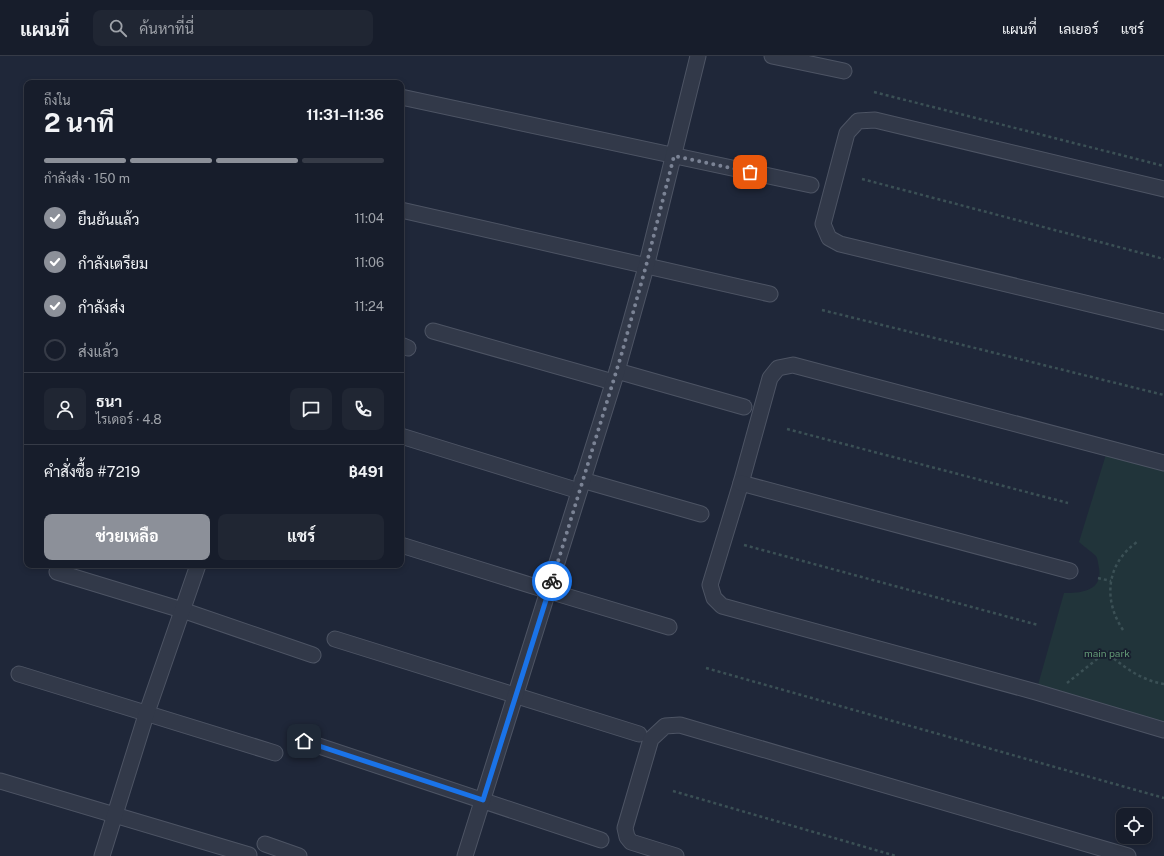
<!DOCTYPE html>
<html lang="th">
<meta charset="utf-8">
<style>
:root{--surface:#171d2b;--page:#202633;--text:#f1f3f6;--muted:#9ea2a9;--line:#363b47;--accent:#8c9099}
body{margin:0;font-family:"Public Sans",Sarabun,sans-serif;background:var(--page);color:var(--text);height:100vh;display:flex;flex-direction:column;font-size:15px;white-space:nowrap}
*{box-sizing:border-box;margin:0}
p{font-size:13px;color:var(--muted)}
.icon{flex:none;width:22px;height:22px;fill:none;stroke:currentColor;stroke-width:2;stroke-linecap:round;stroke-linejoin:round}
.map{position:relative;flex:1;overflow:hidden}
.sheet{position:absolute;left:24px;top:24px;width:380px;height:488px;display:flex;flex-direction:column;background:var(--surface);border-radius:8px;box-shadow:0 2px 6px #0003,0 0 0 1px var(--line)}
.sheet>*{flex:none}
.controls{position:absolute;left:1116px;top:752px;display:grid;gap:8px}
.controls a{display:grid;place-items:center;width:36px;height:36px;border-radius:8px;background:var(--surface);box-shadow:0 2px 6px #0003,0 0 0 1px var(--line);font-size:20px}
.pin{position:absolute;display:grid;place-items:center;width:34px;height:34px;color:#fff;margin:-17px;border-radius:8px;box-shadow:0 2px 6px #0006}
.courier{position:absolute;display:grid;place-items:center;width:40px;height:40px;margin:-20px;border:3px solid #1a73e8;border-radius:50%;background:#fff;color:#222;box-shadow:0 1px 5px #0007}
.overview em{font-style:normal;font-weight:700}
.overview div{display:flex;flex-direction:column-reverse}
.overview{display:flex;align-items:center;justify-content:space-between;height:68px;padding:0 20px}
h1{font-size:26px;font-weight:700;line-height:30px}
.bar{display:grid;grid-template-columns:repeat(4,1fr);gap:6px 4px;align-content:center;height:48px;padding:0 20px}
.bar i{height:5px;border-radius:3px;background:var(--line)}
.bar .current{background:var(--accent)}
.bar p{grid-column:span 4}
.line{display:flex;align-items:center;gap:10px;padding:0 20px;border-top:1px solid var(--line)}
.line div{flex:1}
.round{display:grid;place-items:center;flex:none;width:42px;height:42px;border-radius:8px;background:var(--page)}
ol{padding:0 20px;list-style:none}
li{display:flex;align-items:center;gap:12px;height:44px}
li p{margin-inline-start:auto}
li .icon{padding:4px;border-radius:50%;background:var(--accent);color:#fff;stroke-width:4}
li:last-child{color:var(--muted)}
li i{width:22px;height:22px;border:2px solid var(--line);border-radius:50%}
.cta{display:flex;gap:8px;margin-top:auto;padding:8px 20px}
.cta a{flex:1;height:46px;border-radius:8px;background:var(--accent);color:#fff;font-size:16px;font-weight:700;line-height:46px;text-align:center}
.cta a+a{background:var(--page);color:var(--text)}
header{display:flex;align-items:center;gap:24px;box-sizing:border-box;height:56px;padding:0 20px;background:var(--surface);border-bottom:1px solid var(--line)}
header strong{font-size:19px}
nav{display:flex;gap:22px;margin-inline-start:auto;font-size:14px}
.search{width:280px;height:36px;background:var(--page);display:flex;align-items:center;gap:10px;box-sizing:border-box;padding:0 14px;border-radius:8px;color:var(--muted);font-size:15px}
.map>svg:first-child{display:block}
.green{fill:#21343a}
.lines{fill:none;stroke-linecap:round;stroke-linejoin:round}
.minor-casing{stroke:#4d5464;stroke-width:17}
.path{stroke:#3b5055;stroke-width:2.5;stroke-dasharray:3 3;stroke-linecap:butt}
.minor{stroke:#323949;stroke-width:15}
.done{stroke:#7b8395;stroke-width:4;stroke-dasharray:0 7.2}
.route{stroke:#1a73e8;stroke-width:5}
.labels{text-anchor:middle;stroke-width:3.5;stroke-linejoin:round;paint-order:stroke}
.park-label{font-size:10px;fill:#629875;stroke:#181f2e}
</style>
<header>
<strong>แผนที่</strong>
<div class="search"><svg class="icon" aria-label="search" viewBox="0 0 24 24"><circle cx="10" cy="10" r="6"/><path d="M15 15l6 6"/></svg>ค้นหาที่นี่</div>
<nav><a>แผนที่</a><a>เลเยอร์</a><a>แชร์</a></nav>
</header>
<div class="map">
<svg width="1164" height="800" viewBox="0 0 1164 800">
<rect width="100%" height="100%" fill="#1f2739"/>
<path class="green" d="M1108 392 1164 406V674L1036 636 1064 537C1081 537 1103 535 1099 512 1098 508 1098 503 1096 500 1091 495 1084 491 1079 486Z"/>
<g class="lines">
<defs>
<g id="minor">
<path d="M772 0 844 15"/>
<path d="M401 41 811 129"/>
<path d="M1164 133 875 64 858 65 847 77 823 168 829 182 840 188 1164 266"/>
<path d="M401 154 770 238"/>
<path d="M433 275 613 326"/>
<path d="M401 289 408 292"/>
<path d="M617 315 744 351"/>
<path d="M401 380 579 435"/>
<path d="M1164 407 793 309 778 312 770 322 741 427 710 529 714 542 722 550 1036 636 1164 674"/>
<path d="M582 424 701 458"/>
<path d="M741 427 1070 515"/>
<path d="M401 489 549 535 669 571"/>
<path d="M57 516 182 554 313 599"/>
<path d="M335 583 639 678"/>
<path d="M19 618 275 697"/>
<path d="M304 685 601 784"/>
<path d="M0 725 249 799"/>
<path d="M265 788 299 800"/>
<path d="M102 800 146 659 198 509"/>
<path d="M465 800 617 315 646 211 698 0"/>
<path d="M676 800 631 786 627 781 625 772 651 683 665 670 680 669 1128 800"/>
</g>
</defs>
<use href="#minor" class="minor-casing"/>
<g class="path">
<path d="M874 36 1164 110"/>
<path d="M862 123 1164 203"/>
<path d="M822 254 1164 339"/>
<path d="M787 373 1068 447"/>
<path d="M744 489 1038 569"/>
<path d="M1098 522 1111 525"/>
<path d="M1123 574C1103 544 1106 508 1137 486"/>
<path d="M706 612 1164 742"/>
<path d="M1067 627 1106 596C1124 611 1140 624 1164 628"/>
<path d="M673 735 896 800"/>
</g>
<use href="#minor" class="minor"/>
</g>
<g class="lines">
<path class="done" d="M552 525 621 300 646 210 674 100 750 116"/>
<path class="route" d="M304 685 483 744 552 525"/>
</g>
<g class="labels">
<g class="park-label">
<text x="1107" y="601">main park</text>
</g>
</g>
</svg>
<div class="controls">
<a><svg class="icon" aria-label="locate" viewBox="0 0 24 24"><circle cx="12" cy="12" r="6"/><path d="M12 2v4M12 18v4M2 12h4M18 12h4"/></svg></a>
</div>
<div class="pin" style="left:750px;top:116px;background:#ea580c"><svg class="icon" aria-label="bag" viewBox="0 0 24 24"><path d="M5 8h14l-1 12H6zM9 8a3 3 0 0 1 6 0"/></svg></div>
<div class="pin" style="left:304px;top:685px;background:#1f2937"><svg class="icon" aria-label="home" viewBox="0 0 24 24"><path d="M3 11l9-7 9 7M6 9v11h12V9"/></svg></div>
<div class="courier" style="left:552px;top:525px"><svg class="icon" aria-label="bike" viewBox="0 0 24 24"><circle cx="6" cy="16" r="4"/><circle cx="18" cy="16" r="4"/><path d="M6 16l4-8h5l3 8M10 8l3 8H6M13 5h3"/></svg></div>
<section class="sheet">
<div class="overview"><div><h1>2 นาที</h1><p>ถึงใน</p></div><em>11:31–11:36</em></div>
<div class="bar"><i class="current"></i><i class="current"></i><i class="current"></i><i></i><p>กำลังส่ง · 150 m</p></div>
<ol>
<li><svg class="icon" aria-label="check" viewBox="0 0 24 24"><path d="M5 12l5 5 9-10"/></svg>ยืนยันแล้ว<p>11:04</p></li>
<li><svg class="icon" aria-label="check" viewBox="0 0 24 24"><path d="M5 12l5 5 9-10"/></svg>กำลังเตรียม<p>11:06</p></li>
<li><svg class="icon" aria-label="check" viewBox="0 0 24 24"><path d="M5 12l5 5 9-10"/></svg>กำลังส่ง<p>11:24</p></li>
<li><i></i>ส่งแล้ว</li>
</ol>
<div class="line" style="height:72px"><a class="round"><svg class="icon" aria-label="person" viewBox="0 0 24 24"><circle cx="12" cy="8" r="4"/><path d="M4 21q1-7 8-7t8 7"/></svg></a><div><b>ธนา</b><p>ไรเดอร์ · 4.8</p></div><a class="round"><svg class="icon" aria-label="chat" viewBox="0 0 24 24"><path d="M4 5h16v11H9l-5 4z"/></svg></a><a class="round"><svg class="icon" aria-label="phone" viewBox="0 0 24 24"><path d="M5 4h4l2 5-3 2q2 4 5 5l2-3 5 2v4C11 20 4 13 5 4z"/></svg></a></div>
<div class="line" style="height:52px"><div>คำสั่งซื้อ #7219</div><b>฿491</b></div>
<div class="cta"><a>ช่วยเหลือ</a><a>แชร์</a></div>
</section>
</div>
